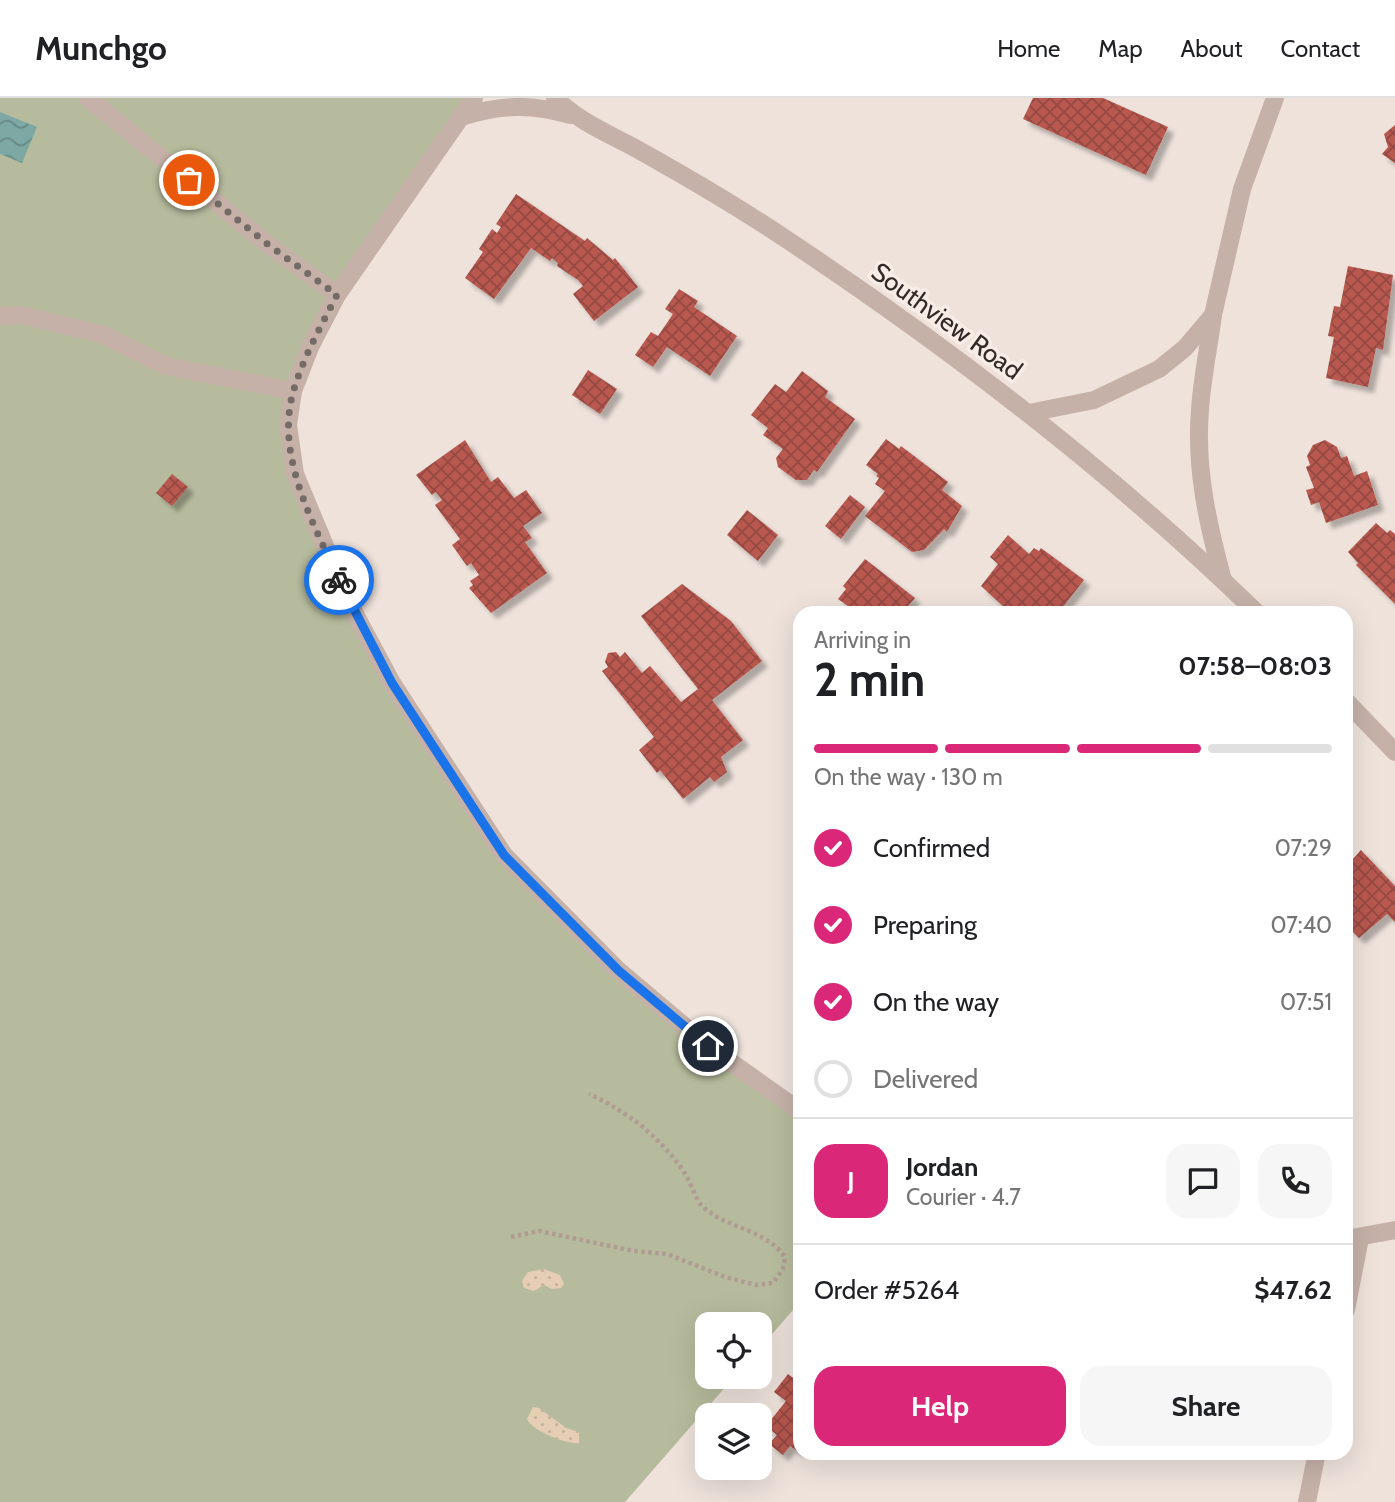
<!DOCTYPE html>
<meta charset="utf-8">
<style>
:root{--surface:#fff;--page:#f6f6f6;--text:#202124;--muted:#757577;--line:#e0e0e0;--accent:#db2777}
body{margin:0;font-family:Cabin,sans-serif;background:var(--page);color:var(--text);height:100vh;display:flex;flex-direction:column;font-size:26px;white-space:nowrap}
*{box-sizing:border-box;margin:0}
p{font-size:23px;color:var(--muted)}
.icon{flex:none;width:38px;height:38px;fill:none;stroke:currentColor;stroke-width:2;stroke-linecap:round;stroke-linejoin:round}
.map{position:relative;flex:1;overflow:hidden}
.panel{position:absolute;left:793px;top:508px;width:560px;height:854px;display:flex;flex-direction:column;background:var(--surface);border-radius:21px;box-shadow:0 7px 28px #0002}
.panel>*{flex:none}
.controls{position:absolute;left:695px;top:1214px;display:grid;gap:14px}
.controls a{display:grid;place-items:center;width:77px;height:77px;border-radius:14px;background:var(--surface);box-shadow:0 7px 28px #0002;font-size:35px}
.pin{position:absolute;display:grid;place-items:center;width:60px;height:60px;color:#fff;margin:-30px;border:4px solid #fff;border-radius:50%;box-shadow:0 2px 7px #0007}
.courier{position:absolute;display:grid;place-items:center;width:70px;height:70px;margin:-35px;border:5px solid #1a73e8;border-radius:50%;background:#fff;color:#222;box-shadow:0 2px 9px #0007}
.head em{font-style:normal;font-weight:800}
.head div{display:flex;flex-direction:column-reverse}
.head{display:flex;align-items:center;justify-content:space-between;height:119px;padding:0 21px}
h1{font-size:46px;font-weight:800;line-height:52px}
.bar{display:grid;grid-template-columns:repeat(4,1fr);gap:10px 7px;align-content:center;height:84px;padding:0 21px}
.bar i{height:9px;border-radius:5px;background:var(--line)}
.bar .selected{background:var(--accent)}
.bar p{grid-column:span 4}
.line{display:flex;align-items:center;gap:18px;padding:0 21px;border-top:2px solid var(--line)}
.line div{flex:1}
.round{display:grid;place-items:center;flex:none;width:74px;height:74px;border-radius:21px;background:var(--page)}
ol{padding:0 21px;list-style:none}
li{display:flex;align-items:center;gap:21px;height:77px}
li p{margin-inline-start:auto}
li .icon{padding:7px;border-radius:50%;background:var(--accent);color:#fff;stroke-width:4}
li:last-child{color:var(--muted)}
li i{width:38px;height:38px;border:4px solid var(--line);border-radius:50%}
.cta{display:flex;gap:14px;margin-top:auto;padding:14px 21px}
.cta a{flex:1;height:80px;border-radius:21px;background:var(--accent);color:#fff;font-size:28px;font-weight:800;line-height:80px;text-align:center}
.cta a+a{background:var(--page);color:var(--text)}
header{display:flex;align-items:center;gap:42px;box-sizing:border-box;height:98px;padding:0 35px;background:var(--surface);border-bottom:2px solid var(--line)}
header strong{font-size:33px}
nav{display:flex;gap:38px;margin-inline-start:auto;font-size:24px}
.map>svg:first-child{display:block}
.green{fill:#b6bb9d}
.sand{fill:url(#sand-dots)}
.water{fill:url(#water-waves)}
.building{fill:url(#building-cross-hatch);filter:url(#shadow)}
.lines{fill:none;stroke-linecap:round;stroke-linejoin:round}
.path{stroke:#b09b93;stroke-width:4.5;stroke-dasharray:3.5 3.5;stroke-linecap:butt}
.minor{stroke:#c5b1a8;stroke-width:18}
.done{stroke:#746a66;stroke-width:7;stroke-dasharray:0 12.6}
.route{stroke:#1a73e8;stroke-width:9}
.labels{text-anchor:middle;stroke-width:7;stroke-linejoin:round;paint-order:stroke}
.street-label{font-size:26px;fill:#332927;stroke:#f7ede6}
</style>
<header>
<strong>Munchgo</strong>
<nav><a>Home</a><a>Map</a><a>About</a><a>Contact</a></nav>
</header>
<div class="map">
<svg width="1395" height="1404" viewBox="0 0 1395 1404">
<defs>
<pattern id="sand-dots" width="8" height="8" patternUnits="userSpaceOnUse" patternTransform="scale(1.75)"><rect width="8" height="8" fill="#e6ceb5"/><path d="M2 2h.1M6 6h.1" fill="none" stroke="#c6b19c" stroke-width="1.8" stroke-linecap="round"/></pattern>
<pattern id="water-waves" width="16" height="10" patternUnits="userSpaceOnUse" patternTransform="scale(1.75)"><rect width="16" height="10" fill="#7da8a3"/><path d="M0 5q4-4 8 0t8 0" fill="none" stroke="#678985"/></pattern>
<pattern id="building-cross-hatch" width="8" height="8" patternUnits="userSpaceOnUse" patternTransform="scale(1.75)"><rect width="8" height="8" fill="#b8594f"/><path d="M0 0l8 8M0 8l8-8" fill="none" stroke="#964a42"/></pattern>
<filter id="shadow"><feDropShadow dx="6" dy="6" stdDeviation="2" flood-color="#0004"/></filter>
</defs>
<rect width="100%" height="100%" fill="#eee2db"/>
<path class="green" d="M0 0H474L337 197 293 293 290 356 348 503 504 757 619 873 800 1013V1204L760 1250V1227H707V1279H734L625 1404H0Z"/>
<g class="sand">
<path d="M544 1171 560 1177 564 1186 561 1190 552 1191 544 1187 534 1193 524 1190 522 1183 528 1174Z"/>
<path d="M533 1309 539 1310 566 1330 579 1334V1345C567 1347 531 1332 527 1321Z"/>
</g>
<path class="water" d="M0 14 37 29 22 65 0 56Z"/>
<g class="building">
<path d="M1033 0H1103L1168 29 1146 77 1023 21Z"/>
<path d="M1395 27V65L1382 56 1388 49 1384 36Z"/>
<path d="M516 96 585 143 587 140 613 162 615 160 638 189 594 223 573 196 583 188 578 182 557 168 558 165 552 160 550 163 531 150 494 201 465 180 483 154 479 151 492 131 497 135 501 129 496 126Z"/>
<path d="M1348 168 1393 177 1383 252 1376 250 1368 289 1326 280 1334 239 1328 238 1334 208 1340 209Z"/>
<path d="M679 191 698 203 694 209 737 238 710 278 667 249 653 269 635 257 651 234 658 238 673 216 665 211Z"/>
<path d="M588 272 617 291 600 316 572 297Z"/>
<path d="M802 273 828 293 825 299 855 321 817 374 814 372 807 382H796L778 369 776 360 783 351 763 337 768 330 751 317 775 286 786 294Z"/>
<path d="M886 341 899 351 901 348 948 384 942 392 962 408 947 434 944 431 924 452 912 454 865 418 885 393 875 386 879 380 876 378 878 376 866 367Z"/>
<path d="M465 342 491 384 498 379 514 400 526 392 542 415 523 428 532 440 525 444 547 475 491 515 469 490 473 487 470 483 479 477 471 465 467 468 452 447 460 441 435 407 442 402 436 394 432 397 416 377Z"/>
<path d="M1325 342 1337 349 1341 360 1347 358 1354 378 1367 373 1378 407 1326 425 1319 404 1311 407 1306 392 1314 390 1306 369 1310 367 1307 358 1313 347Z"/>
<path d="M172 376 188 389 172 408 156 395Z"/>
<path d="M850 397 865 409 841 441 825 428Z"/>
<path d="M747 412 778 437 758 463 727 437Z"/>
<path d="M1376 425 1387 435 1390 432 1395 436V506L1356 467 1358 465 1348 454Z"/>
<path d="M1008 437 1029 456 1034 450 1039 453 1041 450 1084 482 1059 514H1036L1030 510 1026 514H1003L1006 511 981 488 998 466 990 459Z"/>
<path d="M865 461 915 500 903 514H856L838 501 846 491 843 488Z"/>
<path d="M682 486 731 523 762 563 712 602 743 642 721 659 727 674 714 684 710 679 683 701 660 672 657 675 639 652 654 639 602 573 608 569 605 564 608 555 616 554 620 559 625 554 642 575 650 568 681 604 698 591 641 518Z"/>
<path d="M1361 752 1395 788V824L1387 816 1359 840 1346 827V815L1352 809 1346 803V762L1350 758 1353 761Z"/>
<path d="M788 1276 800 1285V1349L797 1353 790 1348 783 1357 769 1346 777 1337 766 1328 786 1303 774 1294Z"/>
</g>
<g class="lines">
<path class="path" d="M511 1139 539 1133 634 1153 667 1156 725 1179 756 1187 773 1185 783 1171 785 1159C764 1130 726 1131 702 1108 694 1099 691 1084 684 1074 659 1038 628 1014 589 996"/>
<g class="minor">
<path d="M88 0 266 145 337 197"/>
<path d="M474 0 337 197 311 247 293 293 288 327 295 376 348 503 392 585 504 757 619 873 708 948 800 1013"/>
<path d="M555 0C578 23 607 35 635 50 687 79 740 110 789 143 954 253 1114 376 1256 514"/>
<path d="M461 19C499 7 531 5 570 17"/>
<path d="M1213 217C1209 248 1202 280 1200 312 1195 370 1208 427 1223 482"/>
<path d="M0 218 21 217 101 236 166 268 293 293"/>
<path d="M1029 315 1094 302 1159 271 1185 250 1213 217 1242 91 1275 0"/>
<path d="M1346 603 1395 654"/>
<path d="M1346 1141 1395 1132"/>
<path d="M1346 1212 1360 1140"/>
<path d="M1307 1404 1317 1354"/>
</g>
</g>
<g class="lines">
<path class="done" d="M189 82 266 145 337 197C321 228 304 258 294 291 274 356 313 424 339 482"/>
<path class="route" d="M339 482 392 585 504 757 619 873 708 948"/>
</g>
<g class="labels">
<g class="street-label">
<text transform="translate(947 223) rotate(36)" y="9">Southview Road</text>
</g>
</g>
</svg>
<div class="controls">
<a><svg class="icon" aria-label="locate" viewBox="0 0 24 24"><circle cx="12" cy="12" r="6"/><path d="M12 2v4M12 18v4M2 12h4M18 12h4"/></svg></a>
<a><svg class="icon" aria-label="layers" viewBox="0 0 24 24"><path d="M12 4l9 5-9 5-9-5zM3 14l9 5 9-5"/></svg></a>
</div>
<div class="pin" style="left:189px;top:82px;background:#ea580c"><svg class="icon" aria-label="bag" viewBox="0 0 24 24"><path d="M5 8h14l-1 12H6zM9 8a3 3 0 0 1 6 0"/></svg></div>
<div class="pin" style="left:708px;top:948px;background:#1f2937"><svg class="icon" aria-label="home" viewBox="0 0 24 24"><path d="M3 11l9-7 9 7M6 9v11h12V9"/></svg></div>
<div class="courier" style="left:339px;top:482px"><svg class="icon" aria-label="bike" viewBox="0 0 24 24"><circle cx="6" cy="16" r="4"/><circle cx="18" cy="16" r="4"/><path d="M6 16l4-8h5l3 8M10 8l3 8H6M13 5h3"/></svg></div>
<section class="panel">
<div class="head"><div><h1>2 min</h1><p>Arriving in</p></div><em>07:58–08:03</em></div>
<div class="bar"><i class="selected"></i><i class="selected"></i><i class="selected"></i><i></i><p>On the way · 130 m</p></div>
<ol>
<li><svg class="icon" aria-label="check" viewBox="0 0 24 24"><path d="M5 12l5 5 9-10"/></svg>Confirmed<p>07:29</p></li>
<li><svg class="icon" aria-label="check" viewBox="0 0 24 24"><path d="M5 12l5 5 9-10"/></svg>Preparing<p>07:40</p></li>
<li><svg class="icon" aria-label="check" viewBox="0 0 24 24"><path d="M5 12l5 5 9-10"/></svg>On the way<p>07:51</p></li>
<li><i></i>Delivered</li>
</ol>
<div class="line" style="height:126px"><b class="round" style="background:var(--accent);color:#fff">J</b><div><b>Jordan</b><p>Courier · 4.7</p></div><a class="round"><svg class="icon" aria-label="chat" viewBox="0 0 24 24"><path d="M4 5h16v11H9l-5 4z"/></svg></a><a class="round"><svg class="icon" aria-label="phone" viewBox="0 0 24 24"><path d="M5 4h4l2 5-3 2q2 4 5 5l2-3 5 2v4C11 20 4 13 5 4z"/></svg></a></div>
<div class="line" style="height:91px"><div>Order #5264</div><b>$47.62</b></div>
<div class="cta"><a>Help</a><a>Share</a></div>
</section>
</div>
